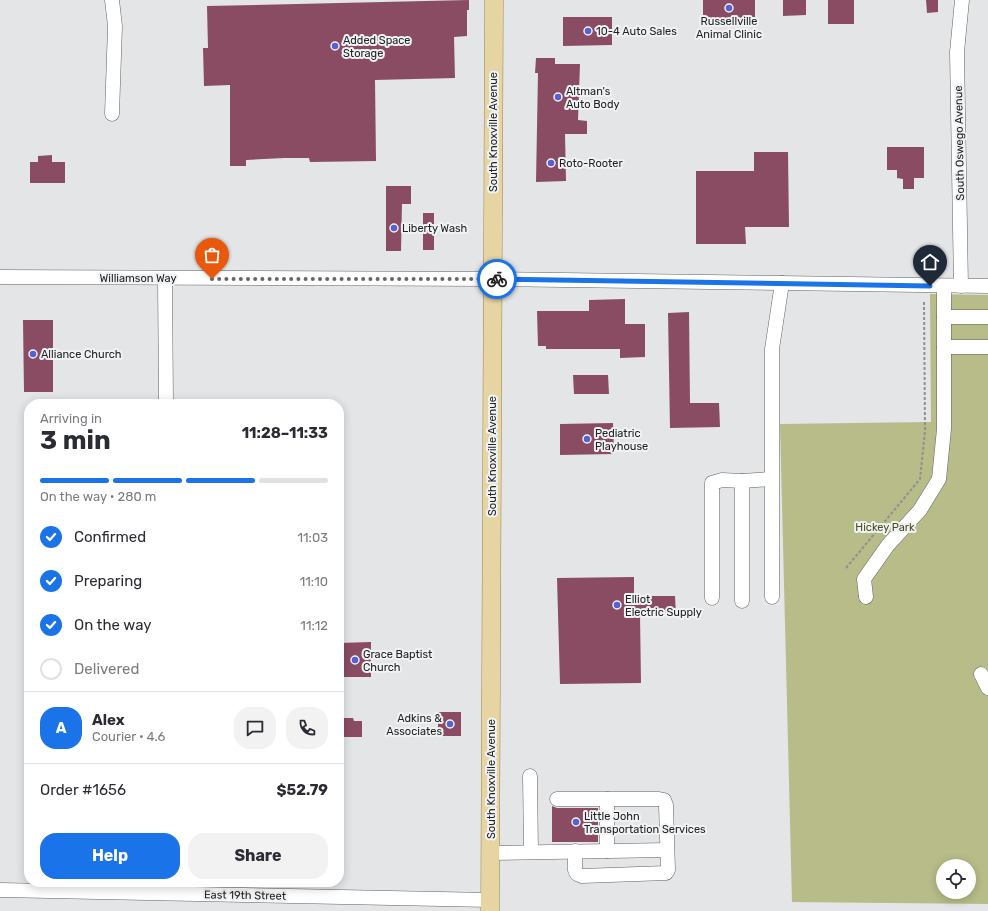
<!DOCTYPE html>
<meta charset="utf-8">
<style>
:root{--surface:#fff;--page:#f2f2f3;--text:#2b2b33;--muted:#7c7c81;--line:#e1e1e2;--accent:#1a73e8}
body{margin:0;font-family:Rubik,sans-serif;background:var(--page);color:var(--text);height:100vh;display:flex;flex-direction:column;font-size:15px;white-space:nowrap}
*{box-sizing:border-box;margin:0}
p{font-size:13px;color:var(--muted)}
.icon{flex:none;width:22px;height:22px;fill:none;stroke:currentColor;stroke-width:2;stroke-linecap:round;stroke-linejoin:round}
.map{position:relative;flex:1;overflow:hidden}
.side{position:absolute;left:24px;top:399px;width:320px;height:488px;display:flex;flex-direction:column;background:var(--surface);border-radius:16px;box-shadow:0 2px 10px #0003}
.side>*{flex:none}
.controls{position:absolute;left:936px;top:859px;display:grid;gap:8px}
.controls a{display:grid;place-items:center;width:40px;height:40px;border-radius:50%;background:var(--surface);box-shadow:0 2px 10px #0003;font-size:20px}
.pin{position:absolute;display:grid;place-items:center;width:34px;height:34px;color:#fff;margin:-41px -17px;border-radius:50% 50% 50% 0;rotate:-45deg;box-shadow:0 0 4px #0007}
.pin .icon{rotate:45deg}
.courier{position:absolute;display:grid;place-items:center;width:40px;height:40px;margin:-20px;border:3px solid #1a73e8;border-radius:50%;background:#fff;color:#222;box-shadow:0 1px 5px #0007}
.summary em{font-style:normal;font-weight:700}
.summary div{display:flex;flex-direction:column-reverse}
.summary{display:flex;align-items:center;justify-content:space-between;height:68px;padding:0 16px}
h1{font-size:26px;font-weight:700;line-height:30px}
.bar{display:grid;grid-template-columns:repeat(4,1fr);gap:6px 4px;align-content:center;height:48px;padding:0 16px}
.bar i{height:5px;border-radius:3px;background:var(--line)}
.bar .on{background:var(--accent)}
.bar p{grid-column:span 4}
.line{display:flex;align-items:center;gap:10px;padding:0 16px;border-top:1px solid var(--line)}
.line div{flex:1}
.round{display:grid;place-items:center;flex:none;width:42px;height:42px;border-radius:16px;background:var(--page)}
ol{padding:0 16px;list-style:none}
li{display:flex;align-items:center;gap:12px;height:44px}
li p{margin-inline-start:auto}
li .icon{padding:4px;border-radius:50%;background:var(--accent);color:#fff;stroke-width:4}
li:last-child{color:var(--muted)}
li i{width:22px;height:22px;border:2px solid var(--line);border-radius:50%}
.button{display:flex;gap:8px;margin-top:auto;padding:8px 16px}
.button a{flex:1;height:46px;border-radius:16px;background:var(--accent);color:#fff;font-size:16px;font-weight:700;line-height:46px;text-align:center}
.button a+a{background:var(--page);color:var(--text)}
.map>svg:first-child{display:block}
.green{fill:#b7bc89;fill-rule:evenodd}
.building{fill:#8a4c63}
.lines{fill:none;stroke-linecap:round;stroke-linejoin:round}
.minor-casing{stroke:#616264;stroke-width:15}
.major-casing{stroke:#97844e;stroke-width:19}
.path{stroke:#8e9091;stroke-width:2;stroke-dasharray:3 2;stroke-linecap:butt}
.minor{stroke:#fff;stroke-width:14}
.major{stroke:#e6d5a3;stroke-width:18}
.done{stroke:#656668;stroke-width:4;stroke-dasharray:0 7.2}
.route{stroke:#1a73e8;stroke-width:5}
.poi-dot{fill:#5660d6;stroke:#f0f2f4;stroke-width:1.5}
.labels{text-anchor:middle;stroke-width:4;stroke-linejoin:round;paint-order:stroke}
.poi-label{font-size:11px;fill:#212223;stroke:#f0f2f4;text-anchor:start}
.street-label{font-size:11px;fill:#212223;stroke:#f0f2f4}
.park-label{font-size:11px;fill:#4a4d1b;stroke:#f0f2f4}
</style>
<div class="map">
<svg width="988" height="911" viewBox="0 0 988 911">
<rect width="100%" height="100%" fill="#e3e5e7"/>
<path class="green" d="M930 294 988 295V904L792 902 780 424 931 422ZM943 866H969V892H943Z"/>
<g class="building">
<path d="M469 0V10H467V36L454 37 455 78 375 80 376 161 310 162 309 158H284L246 160V166H230V85L204 86 203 48H208L207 6Z"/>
<path d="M703 0H755V17H749V22L703 23Z"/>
<path d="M783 0H806V15L783 16Z"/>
<rect x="828" y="0" width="26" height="24"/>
<path d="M926 0H938V12L927 13Z"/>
<path d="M563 17H612V45L563 46Z"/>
<path d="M536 58H555V64H580L578 120 587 121V134H565L566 181 536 182 538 73H535Z"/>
<path d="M887 147H924V178H914V189H903V179L897 178V170H887Z"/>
<path d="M754 152H788L789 227H745L746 244H696V171H754Z"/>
<path d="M52 155V162H65V183H30V162H38V156Z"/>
<path d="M386 186H411V204H402L401 251H386Z"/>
<rect x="423" y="213" width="11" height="37"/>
<path d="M625 299V324H645V357L620 358V349H546V346H538L537 311H589V300Z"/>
<path d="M689 312 690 403H719L720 427 670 428 668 313Z"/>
<path d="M23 320H53V392H24Z"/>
<path d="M573 375H608L609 394H574Z"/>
<path d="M613 423 614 454 560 455V424Z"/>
<path d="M634 577V596H675L676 615H640L641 683 560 684 557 578Z"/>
<path d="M371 642V677H339V643Z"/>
<rect x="438" y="712" width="23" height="24"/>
<path d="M339 718H353L354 721H362V737H339Z"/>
<path d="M552 806 557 808H598V842H552Z"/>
</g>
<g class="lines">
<defs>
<g id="minor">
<path d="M112 0 115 26 112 114"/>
<path d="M0 277 493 279 988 286"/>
<path d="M165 279 166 404"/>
<path d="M961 286 957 52 962 0"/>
<path d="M944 317H988"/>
<path d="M944 347H988"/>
<path d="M772 597V349L782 283"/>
<path d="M866 597 864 579 888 545 920 510 939 479 944 429V286"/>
<path d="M712 598V483L722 480 742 481 771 479"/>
<path d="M742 601V481"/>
<path d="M981 674 988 688"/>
<path d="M530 776 531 852"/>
<path d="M557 799H659L664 800 666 805 668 870 666 873 582 876 577 874 575 870V851"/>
<path d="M607 799V851"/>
<path d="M491 853 667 850"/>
<path d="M0 890 490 900"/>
</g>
<path id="major" d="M490 911 494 0"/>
</defs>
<use href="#minor" class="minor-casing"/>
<use href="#major" class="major-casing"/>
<path class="path" d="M846 568 920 479 925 431 924 300"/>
<use href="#minor" class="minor"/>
<use href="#major" class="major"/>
</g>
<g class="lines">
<path class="done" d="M212 279H497"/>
<path class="route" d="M497 279 930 286"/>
</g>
<g class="poi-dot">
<circle cx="729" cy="8" r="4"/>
<circle cx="588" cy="31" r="4"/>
<circle cx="335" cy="46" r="4"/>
<circle cx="558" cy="97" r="4"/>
<circle cx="551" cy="163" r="4"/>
<circle cx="394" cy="228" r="4"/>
<circle cx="33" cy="354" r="4"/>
<circle cx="587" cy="439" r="4"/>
<circle cx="617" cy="605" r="4"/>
<circle cx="355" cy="660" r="4"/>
<circle cx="450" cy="724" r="4"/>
<circle cx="576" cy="822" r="4"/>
</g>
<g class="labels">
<g class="poi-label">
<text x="729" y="25" text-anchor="middle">Russellville<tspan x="729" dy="13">Animal Clinic</tspan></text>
<text x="596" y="35">10-4 Auto Sales</text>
<text x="343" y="44">Added Space<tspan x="343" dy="13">Storage</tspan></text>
<text x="566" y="95">Altman's<tspan x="566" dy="13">Auto Body</tspan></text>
<text x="559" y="167">Roto-Rooter</text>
<text x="402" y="232">Liberty Wash</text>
<text x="41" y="358">Alliance Church</text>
<text x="595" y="437">Pediatric<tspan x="595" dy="13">Playhouse</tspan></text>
<text x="625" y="603">Elliot<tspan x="625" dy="13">Electric Supply</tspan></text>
<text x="363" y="658">Grace Baptist<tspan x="363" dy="13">Church</tspan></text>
<text x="442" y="722" text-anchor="end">Adkins &amp;<tspan x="442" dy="13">Associates</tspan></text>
<text x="584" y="820">Little John<tspan x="584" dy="13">Transportation Services</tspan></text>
</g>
<g class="street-label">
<text transform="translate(493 132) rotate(-90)" y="4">South Knoxville Avenue</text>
<text transform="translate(959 143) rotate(-91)" y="4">South Oswego Avenue</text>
<text x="138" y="282">Williamson Way</text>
<text transform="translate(492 456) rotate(-90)" y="4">South Knoxville Avenue</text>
<text transform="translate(491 779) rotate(-90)" y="4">South Knoxville Avenue</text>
<text transform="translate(245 895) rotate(1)" y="4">East 19th Street</text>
</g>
<g class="park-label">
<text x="885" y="531">Hickey Park</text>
</g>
</g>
</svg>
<div class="controls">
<a><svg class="icon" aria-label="locate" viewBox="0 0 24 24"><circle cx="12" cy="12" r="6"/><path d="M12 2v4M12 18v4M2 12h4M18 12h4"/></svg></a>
</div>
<div class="pin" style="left:212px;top:279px;background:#ea580c"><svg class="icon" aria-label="bag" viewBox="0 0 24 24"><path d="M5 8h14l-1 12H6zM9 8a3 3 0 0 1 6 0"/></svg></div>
<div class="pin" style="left:930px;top:286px;background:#1f2937"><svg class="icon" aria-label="home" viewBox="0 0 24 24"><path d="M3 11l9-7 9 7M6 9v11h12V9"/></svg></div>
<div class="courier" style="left:497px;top:279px"><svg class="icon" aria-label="bike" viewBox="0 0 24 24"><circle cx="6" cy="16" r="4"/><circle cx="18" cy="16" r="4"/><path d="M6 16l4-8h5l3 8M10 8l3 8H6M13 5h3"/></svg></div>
<section class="side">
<div class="summary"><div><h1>3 min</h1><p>Arriving in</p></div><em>11:28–11:33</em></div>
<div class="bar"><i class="on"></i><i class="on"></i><i class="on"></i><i></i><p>On the way · 280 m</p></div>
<ol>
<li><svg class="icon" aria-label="check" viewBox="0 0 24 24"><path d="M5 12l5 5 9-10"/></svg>Confirmed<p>11:03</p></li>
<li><svg class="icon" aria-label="check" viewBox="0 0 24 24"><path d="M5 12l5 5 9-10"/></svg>Preparing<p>11:10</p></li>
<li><svg class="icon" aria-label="check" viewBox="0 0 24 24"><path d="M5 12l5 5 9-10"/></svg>On the way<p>11:12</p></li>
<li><i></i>Delivered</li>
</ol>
<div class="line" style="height:72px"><b class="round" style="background:var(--accent);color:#fff">A</b><div><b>Alex</b><p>Courier · 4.6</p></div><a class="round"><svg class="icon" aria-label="chat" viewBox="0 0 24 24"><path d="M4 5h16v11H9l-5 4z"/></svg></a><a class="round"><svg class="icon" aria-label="phone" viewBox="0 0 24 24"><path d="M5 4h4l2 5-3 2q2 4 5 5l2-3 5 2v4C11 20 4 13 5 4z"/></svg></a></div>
<div class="line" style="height:52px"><div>Order #1656</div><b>$52.79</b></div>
<div class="button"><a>Help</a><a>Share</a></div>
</section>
</div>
